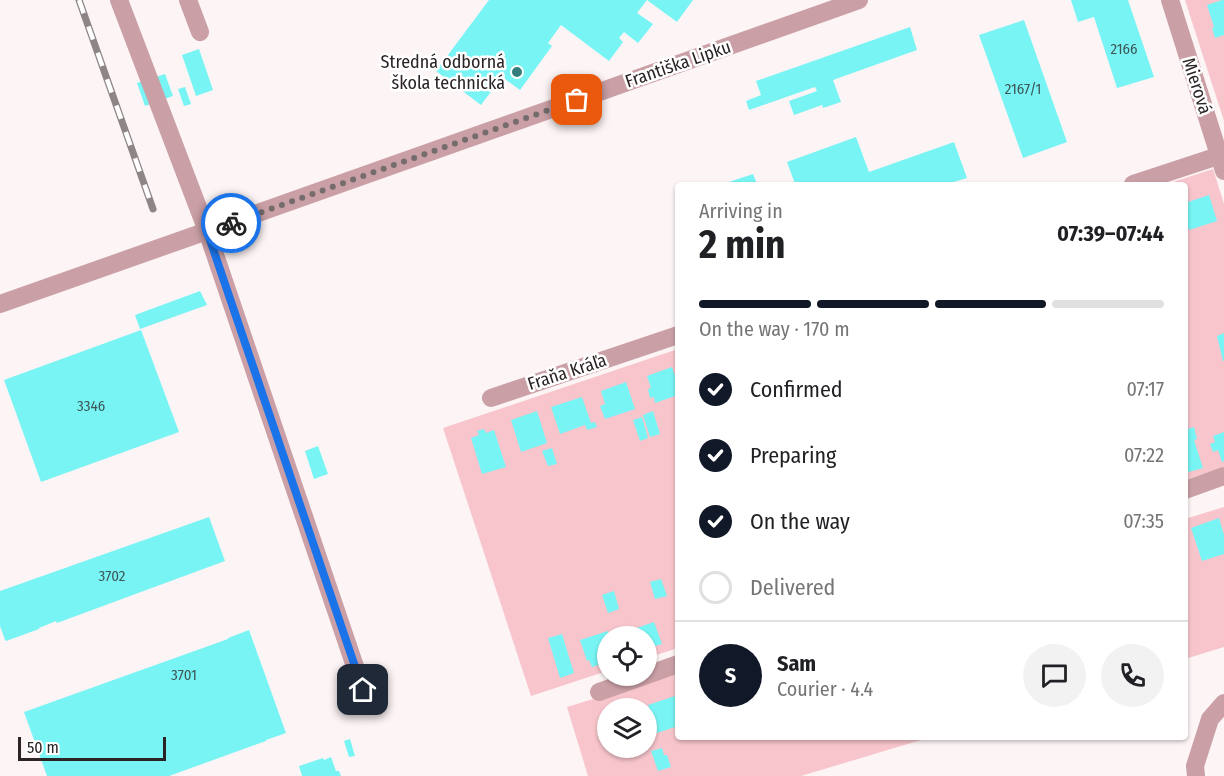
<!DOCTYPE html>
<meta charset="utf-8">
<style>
:root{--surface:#fff;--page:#f2f2f2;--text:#202124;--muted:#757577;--line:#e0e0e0;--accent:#111827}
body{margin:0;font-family:"Fira Sans Condensed",sans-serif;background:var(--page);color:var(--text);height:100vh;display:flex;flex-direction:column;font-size:22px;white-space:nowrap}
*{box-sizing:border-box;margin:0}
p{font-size:20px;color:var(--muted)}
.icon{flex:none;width:33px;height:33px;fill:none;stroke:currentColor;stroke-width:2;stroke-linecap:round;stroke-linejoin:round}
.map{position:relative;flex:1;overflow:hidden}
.panel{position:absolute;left:675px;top:182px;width:513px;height:558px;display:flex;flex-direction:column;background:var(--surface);border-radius:6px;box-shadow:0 2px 4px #0004}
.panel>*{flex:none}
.fabs{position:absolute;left:597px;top:626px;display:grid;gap:12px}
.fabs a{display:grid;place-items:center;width:60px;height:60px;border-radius:50%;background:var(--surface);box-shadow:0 2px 4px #0004;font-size:30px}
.scale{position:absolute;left:18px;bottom:15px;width:148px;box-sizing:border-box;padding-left:6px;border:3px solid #2b2324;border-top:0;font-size:16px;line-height:21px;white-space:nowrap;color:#2b2324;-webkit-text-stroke:4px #fff;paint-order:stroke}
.pin{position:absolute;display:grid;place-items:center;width:51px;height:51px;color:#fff;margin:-26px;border-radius:12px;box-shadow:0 3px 9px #0006}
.courier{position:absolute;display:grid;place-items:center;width:60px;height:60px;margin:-30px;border:4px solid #1a73e8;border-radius:50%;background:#fff;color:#222;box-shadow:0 2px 8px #0007}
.headline em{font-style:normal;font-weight:700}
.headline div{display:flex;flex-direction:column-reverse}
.headline{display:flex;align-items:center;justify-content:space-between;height:102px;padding:0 24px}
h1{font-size:39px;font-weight:700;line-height:45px}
.bar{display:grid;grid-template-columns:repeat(4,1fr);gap:9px 6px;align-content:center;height:72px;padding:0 24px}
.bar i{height:8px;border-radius:4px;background:var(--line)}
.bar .active{background:var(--accent)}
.bar p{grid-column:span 4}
.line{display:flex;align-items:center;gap:15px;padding:0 24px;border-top:2px solid var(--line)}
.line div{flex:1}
.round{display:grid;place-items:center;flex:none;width:63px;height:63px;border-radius:32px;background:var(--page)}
ol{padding:0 24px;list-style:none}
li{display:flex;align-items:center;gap:18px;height:66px}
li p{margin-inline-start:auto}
li .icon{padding:6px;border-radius:50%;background:var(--accent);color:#fff;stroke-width:4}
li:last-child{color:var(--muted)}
li i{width:33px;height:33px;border:3px solid var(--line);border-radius:50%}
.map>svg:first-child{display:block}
.green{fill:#f8c5cc;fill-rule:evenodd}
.building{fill:#78f4f4}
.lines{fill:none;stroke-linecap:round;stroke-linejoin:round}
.minor{stroke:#caa0a6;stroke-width:18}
.rail-casing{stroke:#8d8586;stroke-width:7}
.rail{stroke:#fff;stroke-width:4.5;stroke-dasharray:14;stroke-linecap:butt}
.done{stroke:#746c6d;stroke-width:6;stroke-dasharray:0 10.8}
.route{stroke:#1a73e8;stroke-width:8}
.poi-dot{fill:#347d7d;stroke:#fff;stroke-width:2}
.labels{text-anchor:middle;stroke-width:5;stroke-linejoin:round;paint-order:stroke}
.number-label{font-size:15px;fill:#3e5758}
.poi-label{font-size:18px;fill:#2b2324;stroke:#fff;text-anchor:end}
.street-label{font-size:18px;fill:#2b2324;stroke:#fff}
</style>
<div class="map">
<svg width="1224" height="776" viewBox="0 0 1224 776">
<rect width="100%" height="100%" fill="#fdf4f5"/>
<g class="green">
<path d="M1185 0H1224V121Z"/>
<path d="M1213 169 1224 204V467L1185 480V184H1167Z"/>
<path d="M678 349V648L647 658 646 636H608L607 671 531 696 443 428Z"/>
<path d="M1224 507V647L1185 659V519Z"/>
<path d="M678 673V736L931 737 801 776H588L567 707ZM608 708H646V747H608Z"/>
</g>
<g class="building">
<path d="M489 0H693L677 22 647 0 637 13 653 24 638 43 624 32 619 38 623 42 609 61 561 25 548 43 552 46 520 90 502 77 481 105 436 71Z"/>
<path d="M1071 0H1128L1154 77 1117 88 1094 17 1078 22Z"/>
<path d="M1222 0H1224V35L1215 38 1212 28 1214 27 1207 5Z"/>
<path d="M1024 20 1067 142 1023 158 979 35Z"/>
<path d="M910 27 917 50 833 80 841 102 823 108 822 105 794 115 789 101 817 91 815 87 749 110 746 101 761 95 756 81Z"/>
<path d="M199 49 213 90 196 96 182 55Z"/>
<path d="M165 74 173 96 145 106 137 83Z"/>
<path d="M185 87 191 104 184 106 178 89Z"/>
<path d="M856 137 869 172 954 142 967 178 947 184H795L787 162Z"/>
<path d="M753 174 757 184H723Z"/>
<path d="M1209 195 1217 221 1189 230 1185 218V203Z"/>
<path d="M200 291 207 305 140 329 135 315Z"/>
<path d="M141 330 179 432 41 482 4 380Z"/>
<path d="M1224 333V361H1223L1217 336Z"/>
<path d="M672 367 678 385V395L655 403 654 397 650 398 648 389 651 388 647 376Z"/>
<path d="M626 382 635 409 605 419 600 406 605 404 601 391Z"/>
<path d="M582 397 591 423 595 422 597 427 587 430 585 425 560 434 551 407Z"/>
<path d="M537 411 547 443 521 452 511 420Z"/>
<path d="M653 411 660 434 650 437 643 415Z"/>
<path d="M642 417 648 438 640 441 633 420Z"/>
<path d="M1194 427 1197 439 1194 440 1203 468 1185 473V430Z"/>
<path d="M484 429 486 433 494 430 506 467 482 474 471 438 479 435 477 431Z"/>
<path d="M1224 432V461L1222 462 1218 450 1213 452 1210 444 1215 442 1213 436Z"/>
<path d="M318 446 328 474 314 479 305 451Z"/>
<path d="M552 448 557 464 548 466 542 451Z"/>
<path d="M209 517 225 561 57 623 56 621 39 628V629L6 641 5 640 0 626V591Z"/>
<path d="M1219 518 1224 535V554L1202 561 1191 528Z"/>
<path d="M661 579 667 596 655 599 650 582Z"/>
<path d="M614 591 619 609 608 613 602 595Z"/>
<path d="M654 622 662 644 646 649V636H626L625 632Z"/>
<path d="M249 630 286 733 266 740V741L169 776H47L24 712 228 639V638Z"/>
<path d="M608 631 610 636H608V662L592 667 589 660 587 661 580 640Z"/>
<path d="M562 634 574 673 560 678 548 638Z"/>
<path d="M678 695V726L657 733 648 705Z"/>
<path d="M350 739 355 756 349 757 344 741Z"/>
<path d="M662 748 664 755H667L671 767 658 771 651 751Z"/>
<path d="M331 757 336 771H339L341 776H302L299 766 323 758 324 760Z"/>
</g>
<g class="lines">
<g class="minor">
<path d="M188 0 200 32"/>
<path d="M1170 0 1224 171"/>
<path d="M1133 184 1224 154"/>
<path d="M0 304 207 231 119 0"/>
<path d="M491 398 678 335"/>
<path d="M1185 490 1224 476"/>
<path d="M363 690 207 231 859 0"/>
<path d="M599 692 678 664"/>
<path d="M1196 776 1195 766 1210 719 1224 703"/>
</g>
<defs>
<path id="rail" d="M79 0 153 209"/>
</defs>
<use href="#rail" class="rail-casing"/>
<use href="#rail" class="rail"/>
</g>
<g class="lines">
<path class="done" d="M231 223 577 100"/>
<path class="route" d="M231 223 207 231 363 690"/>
</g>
<circle class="poi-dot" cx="517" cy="72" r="6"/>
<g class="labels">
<g class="number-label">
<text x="1124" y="54">2166</text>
<text x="1023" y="94">2167/1</text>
<text x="91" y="411">3346</text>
<text x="112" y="581">3702</text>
<text x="184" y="680">3701</text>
</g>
<g class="poi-label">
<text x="505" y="68">Stredná odborná<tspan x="505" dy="21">škola technická</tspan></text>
</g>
<g class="street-label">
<text transform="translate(678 64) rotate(-19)" y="6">Františka Lipku</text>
<text transform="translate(1197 86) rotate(72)" y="6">Mierová</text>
<text transform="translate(567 372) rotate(-18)" y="6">Fraňa Kráľa</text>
</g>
</g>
</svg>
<div class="fabs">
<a><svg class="icon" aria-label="locate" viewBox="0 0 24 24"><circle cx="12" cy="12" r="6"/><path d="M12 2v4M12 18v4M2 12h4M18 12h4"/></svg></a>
<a><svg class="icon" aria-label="layers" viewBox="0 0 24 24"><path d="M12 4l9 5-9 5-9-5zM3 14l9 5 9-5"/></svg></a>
</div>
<div class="scale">50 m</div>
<div class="pin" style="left:577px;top:100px;background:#ea580c"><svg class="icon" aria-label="bag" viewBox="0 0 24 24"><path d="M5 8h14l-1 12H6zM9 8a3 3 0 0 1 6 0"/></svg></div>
<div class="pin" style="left:363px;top:690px;background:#1f2937"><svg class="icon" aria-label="home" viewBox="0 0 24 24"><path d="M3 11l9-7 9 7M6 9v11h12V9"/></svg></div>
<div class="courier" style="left:231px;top:223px"><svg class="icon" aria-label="bike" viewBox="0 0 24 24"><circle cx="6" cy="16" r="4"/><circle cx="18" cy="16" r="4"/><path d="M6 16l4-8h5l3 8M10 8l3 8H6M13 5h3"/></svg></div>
<section class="panel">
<div class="headline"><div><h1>2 min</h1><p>Arriving in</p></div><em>07:39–07:44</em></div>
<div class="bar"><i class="active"></i><i class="active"></i><i class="active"></i><i></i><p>On the way · 170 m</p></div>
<ol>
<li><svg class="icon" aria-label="check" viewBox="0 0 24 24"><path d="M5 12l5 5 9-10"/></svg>Confirmed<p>07:17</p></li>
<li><svg class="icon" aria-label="check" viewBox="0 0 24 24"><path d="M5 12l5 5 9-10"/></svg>Preparing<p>07:22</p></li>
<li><svg class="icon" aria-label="check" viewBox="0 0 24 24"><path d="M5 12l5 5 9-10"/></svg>On the way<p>07:35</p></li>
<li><i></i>Delivered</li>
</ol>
<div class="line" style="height:108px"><b class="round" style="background:var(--accent);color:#fff">S</b><div><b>Sam</b><p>Courier · 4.4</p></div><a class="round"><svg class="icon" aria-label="chat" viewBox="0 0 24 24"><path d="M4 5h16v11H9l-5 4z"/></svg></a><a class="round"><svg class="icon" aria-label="phone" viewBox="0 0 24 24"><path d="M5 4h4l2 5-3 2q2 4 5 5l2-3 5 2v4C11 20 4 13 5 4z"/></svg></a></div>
</section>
</div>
